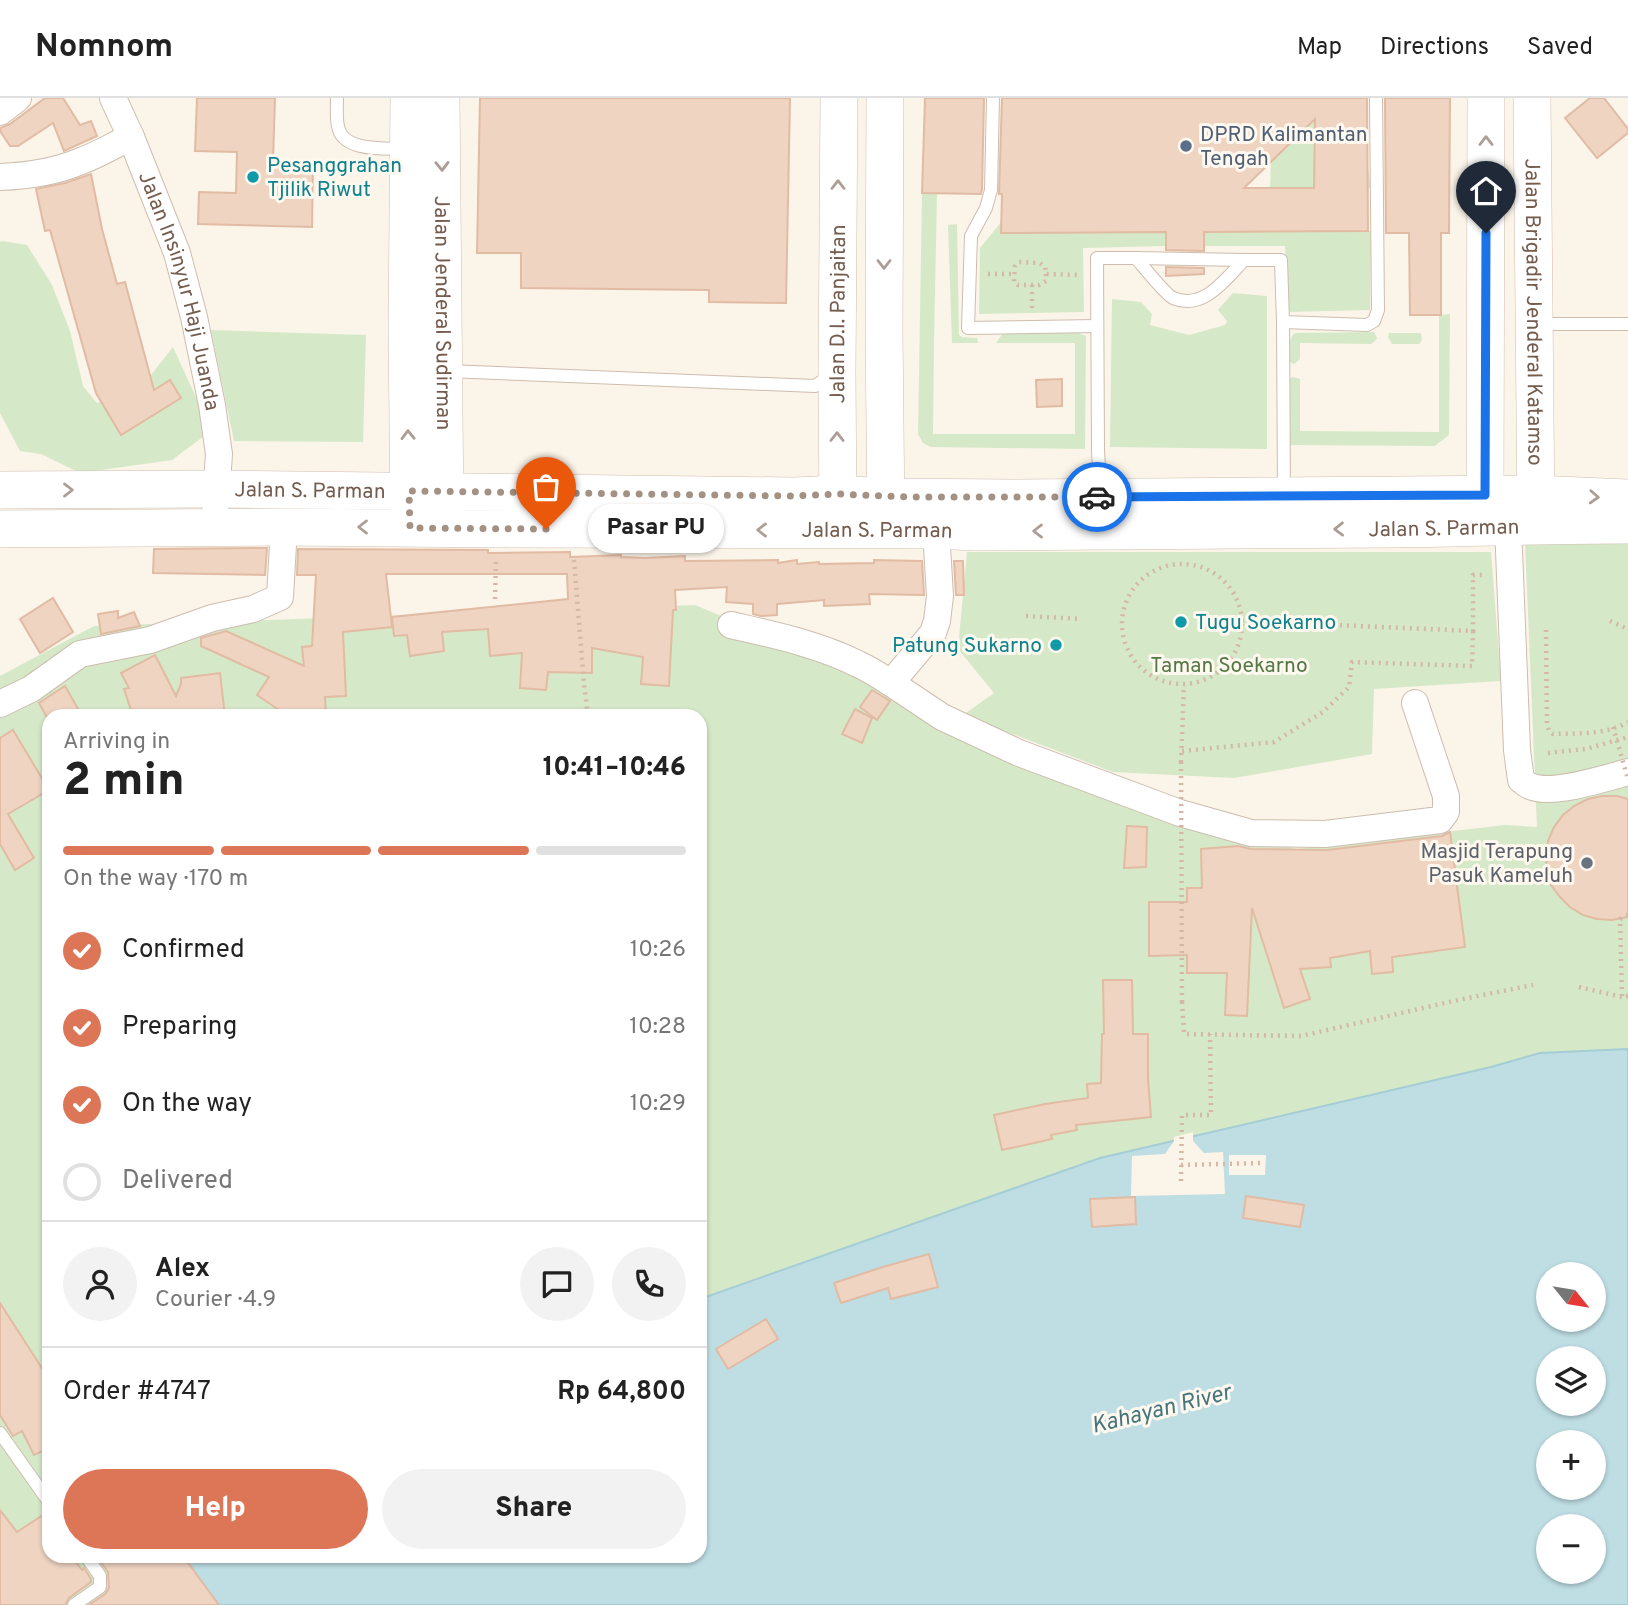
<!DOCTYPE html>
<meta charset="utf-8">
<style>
:root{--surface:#fff;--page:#f2f2f2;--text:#222;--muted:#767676;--line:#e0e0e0;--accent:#dd7656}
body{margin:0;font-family:Overpass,sans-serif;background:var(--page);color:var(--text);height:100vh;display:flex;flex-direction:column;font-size:26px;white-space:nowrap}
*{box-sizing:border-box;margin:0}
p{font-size:23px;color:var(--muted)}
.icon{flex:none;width:38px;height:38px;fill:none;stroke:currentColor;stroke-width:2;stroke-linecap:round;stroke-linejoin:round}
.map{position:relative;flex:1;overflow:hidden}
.panel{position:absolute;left:42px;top:611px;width:665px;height:854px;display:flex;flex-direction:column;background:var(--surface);border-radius:21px;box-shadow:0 2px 5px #0004}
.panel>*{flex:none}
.needle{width:46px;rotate:120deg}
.fabs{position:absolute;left:1536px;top:1164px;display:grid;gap:14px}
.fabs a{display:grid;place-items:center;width:70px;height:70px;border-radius:50%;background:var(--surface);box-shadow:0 2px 5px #0004;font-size:35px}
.pin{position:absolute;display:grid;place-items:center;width:60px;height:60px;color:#fff;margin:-72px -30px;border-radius:50% 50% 50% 0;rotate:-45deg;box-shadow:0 0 7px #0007}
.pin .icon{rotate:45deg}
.courier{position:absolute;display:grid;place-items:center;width:70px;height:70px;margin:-35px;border:5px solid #1a73e8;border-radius:50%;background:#fff;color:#222;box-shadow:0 2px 9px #0007}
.bubble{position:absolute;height:49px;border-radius:24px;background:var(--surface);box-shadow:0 2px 5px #0004;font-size:23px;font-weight:800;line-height:49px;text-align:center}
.headline em{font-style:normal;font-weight:800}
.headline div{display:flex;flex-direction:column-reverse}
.headline{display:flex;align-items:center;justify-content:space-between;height:119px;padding:0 21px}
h1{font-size:46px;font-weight:800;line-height:52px}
.bar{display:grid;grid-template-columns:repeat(4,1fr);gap:10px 7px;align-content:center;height:84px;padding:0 21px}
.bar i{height:9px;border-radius:5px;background:var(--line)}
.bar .active{background:var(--accent)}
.bar p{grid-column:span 4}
.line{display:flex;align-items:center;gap:18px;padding:0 21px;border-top:2px solid var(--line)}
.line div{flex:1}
.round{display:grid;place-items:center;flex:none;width:74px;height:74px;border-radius:37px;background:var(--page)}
ol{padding:0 21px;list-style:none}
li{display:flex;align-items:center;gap:21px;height:77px}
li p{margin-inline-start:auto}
li .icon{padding:7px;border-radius:50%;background:var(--accent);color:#fff;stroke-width:4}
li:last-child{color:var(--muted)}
li i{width:38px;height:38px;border:4px solid var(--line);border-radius:50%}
.cta{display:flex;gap:14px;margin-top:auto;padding:14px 21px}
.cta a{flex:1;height:80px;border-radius:42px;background:var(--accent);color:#fff;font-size:28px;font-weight:800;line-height:80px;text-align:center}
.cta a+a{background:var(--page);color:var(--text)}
header{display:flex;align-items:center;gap:42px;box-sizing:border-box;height:98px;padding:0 35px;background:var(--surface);border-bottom:2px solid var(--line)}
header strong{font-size:33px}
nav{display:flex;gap:38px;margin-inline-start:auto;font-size:24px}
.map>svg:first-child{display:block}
.green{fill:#d5e9c8}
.water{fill:#bedee4;stroke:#a5cdd5;stroke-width:2;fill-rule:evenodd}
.pier{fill:#fbf4e9}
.building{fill:#efd4c2;stroke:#e1bba3;stroke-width:2;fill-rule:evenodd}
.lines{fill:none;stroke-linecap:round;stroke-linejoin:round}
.lane-casing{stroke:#cdbdaf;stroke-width:14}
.street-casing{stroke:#cdbdaf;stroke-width:28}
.secondary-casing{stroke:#cfbdad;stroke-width:38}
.path{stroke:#d4b8a5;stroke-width:4.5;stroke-dasharray:2 5;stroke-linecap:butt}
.lane{stroke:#fff;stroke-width:12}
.street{stroke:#fff;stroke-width:26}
.secondary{stroke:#fff;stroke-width:37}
.path-bridge{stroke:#d4b8a5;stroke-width:4.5;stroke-dasharray:2 5;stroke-linecap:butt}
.oneway{stroke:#ac9d95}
.done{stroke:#a39184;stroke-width:7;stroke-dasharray:0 12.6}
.route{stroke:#1a73e8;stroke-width:9}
.service-dot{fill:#5c6f8a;stroke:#fef8ef;stroke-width:2.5}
.culture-dot{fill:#0f9aa8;stroke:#fef8ef;stroke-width:2.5}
.worship-dot{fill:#6b7280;stroke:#fef8ef;stroke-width:2.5}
.labels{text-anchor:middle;stroke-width:6;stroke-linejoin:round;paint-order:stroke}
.service-label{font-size:21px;fill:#4e5e75;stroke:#fef8ef;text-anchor:start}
.culture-label{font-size:21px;fill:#0d838f;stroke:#fef8ef;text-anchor:start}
.street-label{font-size:21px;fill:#745c4e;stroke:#fef8ef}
.park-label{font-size:21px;fill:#547946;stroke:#fef8ef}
.worship-label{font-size:21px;fill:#5b616d;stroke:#fef8ef;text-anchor:end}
.water-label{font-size:23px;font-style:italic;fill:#45757f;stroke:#fef8ef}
</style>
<header>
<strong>Nomnom</strong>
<nav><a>Map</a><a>Directions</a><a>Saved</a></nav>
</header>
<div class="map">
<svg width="1628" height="1507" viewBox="0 0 1628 1507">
<rect width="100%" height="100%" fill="#fbf4e9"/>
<g class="green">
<path d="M1315 0V70L1368 71 1371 90H1270L1271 64Z"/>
<path d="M922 95 937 96 934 245 933 336H1075V245H996L1003 235 1073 233 1086 238 1085 351 931 349 923 345 918 336Z"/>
<path d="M1002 123 1008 135 1166 134V148L1083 150 1084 214 979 216 980 150Z"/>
<path d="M957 126 959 237 962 239 977 240 978 245H952L948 127Z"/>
<path d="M1371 133 1370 212 1288 214 1285 148H1204V134Z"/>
<path d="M2 143 27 147 52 187 70 233 83 288 97 305 144 286 173 249 199 306 204 338 172 362 80 375 41 356 20 353 0 315V144Z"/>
<path d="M1233 195 1267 198V351L1110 349 1112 201 1141 204 1152 216 1150 227 1189 237 1225 227 1227 223 1218 212Z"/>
<path d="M1450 216 1449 337 1435 348 1290 347 1289 281 1293 279 1300 281V333L1439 334V217Z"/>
<path d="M211 232 366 237 363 344 234 343Z"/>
<path d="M1374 234 1377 240 1375 243 1371 246 1300 245V261L1294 266 1290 264C1290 254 1287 241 1295 235Z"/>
<path d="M1389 235H1421L1422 242 1419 246H1392L1388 239Z"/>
<path d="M1628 443V951L1540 955 1491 969 1100 1060 700 1201V618H49V1458H182L108 1507H0V578L94 528 695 507 813 556 1133 711 1297 751 1505 727 1537 729 1525 444Z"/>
<path d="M967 454H1491L1501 583 1374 591 1372 656 1234 680 1113 674 963 617 994 595 958 551Z"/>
</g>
<path class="water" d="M1628 951V1507H108L182 1458H700V1201L1100 1060 1491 969 1540 955ZM1549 1176H1594V1222H1549ZM1549 1260H1594V1306H1549ZM1549 1344H1594V1390H1549ZM1549 1428H1594V1474H1549Z"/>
<g class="pier">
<path d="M1193 1034V1043L1204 1055 1223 1054 1225 1096 1131 1098 1132 1058 1165 1056 1174 1043V1039Z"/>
<path d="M1229 1057H1266L1265 1077H1229Z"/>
</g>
<g class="building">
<path d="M45 0H63L80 27 91 23 97 38 64 53 53 25 18 48H10L0 33V30L10 26Z"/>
<path d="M197 0H275L273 63 313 64 312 129 198 126 199 94 236 95 237 54 195 53Z"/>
<path d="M480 0H790L786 205 709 204V192L521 190V155H477Z"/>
<path d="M925 0H984L982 91 981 96 922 95Z"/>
<path d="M1002 0H1367L1368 133 1204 134V153L1166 152V134L1001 135 1002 96H999ZM1315 21 1314 90H1244Z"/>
<path d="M1385 0H1450L1449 135H1441V217H1410L1409 135H1386Z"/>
<path d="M1590 0H1604L1628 31V35L1597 60 1565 20Z"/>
<path d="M91 76 102 131 117 186 125 184 154 292 170 282 181 300 121 337 96 295 50 132 45 133 36 91 65 85Z"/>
<path d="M1166 169 1204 170V176L1166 178Z"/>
<path d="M1062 281V308L1037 309 1036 282Z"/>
<path d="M267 450 265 477 153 475 154 451Z"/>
<path d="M298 451 488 452V455L570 454V459L621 457V459L645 460 685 458V463L778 462V465L797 462V466L819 464V466L874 465V462L922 463 924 497 869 496 870 506 824 508V502L777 506V517L761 518 753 516V506L726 504 727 489 675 492 676 512H673L669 588 641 586 643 559 592 550V575L548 574 546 592 520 590 522 555 490 558 488 531 442 534 444 553 410 558 407 537 394 538 392 519 568 501 567 476H386L392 529 343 534 346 598 325 599 326 618H288L257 597 269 579 201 548V540L226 533 304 568 302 549 312 548 316 477H297Z"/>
<path d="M954 463H963L964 497H956Z"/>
<path d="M53 500 73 534 40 555 20 521Z"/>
<path d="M118 513V520L134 514 140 528 101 536 98 516Z"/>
<path d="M155 557 176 598 181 586V580L220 575 225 618H133L124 591 129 590 121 575Z"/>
<path d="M65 588 82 618H46L39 605Z"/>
<path d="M872 592 890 603 877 622 860 609Z"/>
<path d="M855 611 872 620 862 645 842 636Z"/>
<path d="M13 632 49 692 8 716 34 760 15 772 0 746V640Z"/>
<path d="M1602 698H1617L1628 701V819L1612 822 1597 821 1583 817 1570 809 1560 799 1551 787 1547 772 1546 758 1548 743 1554 729 1563 717 1574 708 1588 701Z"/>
<path d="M1127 728 1147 729 1146 769 1124 770Z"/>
<path d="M1450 734 1465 849 1392 859 1393 874 1372 876 1370 853 1330 860 1331 869 1300 871 1310 901 1284 910 1252 810 1247 918 1225 917 1227 875H1187V857L1149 858V804H1187V790H1202L1201 751 1238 748 1251 751 1327 752 1442 738Z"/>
<path d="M1103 882H1132L1133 936H1148V981L1151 1019 1076 1027 1077 1032 1051 1037 1052 1041 1002 1052 994 1017 1045 1006 1088 1000 1087 986 1101 985 1102 936H1104Z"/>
<path d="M1246 1098 1304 1107 1300 1129 1243 1120Z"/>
<path d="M1135 1099 1136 1126 1092 1129 1090 1101Z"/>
<path d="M929 1156 938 1189 891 1201 888 1190 841 1205 834 1185 883 1169Z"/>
<path d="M0 1205 49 1281V1350L34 1357 22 1333 13 1338 0 1317Z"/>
<path d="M766 1221 778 1241 728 1271 716 1251Z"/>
<path d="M0 1412 17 1434 49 1413V1458H71L82 1472 84 1470 91 1481V1484L69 1500 65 1507H0Z"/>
<path d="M101 1458H183L219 1507H89L105 1496 109 1490 108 1474 98 1460Z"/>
</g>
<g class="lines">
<defs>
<g id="lane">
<path d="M337 0C337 9 336 19 338 28 342 54 384 50 405 51"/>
<path d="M993 0 991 92 986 110 971 138 968 230 1097 228"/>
<path d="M1136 160 1244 162"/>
<path d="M1283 224 1367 227 1374 223 1378 212 1376 0"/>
<path d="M1538 226H1628"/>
<path d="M447 273 815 288 831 277"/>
<path d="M1101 396 1098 354 1097 160H1136C1143 168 1165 196 1173 200 1203 213 1226 181 1244 162H1281L1283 224 1284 396"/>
<path d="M0 1335 49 1404"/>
<path d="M74 1507 100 1489V1478L86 1458"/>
</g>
<g id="street">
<path id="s1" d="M113 0 131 39 177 155 194 219 212 307 219 356 214 429"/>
<path d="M0 14 18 0"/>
<path d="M0 79C27 78 55 74 81 63 98 57 114 47 131 39"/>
<path d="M1508 428 1517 652 1521 682C1524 684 1527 687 1530 688 1551 698 1606 680 1628 674"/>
<path d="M936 432 940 498 937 523 933 535 891 585 942 619 1019 655 1180 715 1251 735 1325 736 1440 722 1446 714V698L1415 605"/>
<path d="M731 527C774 537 818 546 858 566 869 571 880 578 891 585"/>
<path d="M0 606 31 591 80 556 150 542 212 520 253 511 280 499 284 429"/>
</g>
<g id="secondary">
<path d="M409 0 407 233 409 418"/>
<path id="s2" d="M441 0 445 419"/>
<path d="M885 0 884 231 886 422"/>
<path d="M1486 0 1485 397 1487 421"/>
<path id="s3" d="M1532 0 1536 419"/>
<path id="s4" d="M0 392 216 391 794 398 838 396 885 399 1014 400 1535 396 1628 400"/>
<path id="s5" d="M838 421 837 273 839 0"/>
<path id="s6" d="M0 431 284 429 497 431 936 432 974 434C1112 433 1250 432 1389 431 1468 430 1548 427 1628 427"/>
</g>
</defs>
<use href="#lane" class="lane-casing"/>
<use href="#street" class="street-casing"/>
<use href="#secondary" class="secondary-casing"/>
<g class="path">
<path d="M988 176H1015"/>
<path d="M1046 176V183L1039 187H1018L1014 184 1015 168 1019 164 1040 165 1045 169 1046 176 1079 177"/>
<path d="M1032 187V211"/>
<path d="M574 462 584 586 588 618"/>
<circle cx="1182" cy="526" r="60"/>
<path d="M495 501 496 460"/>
<path d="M1026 518 1082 521"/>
<path d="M1242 523 1473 533V477H1485"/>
<path d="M1610 523 1628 531"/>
<path d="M1546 532 1547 625 1549 633 1553 636C1579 635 1606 637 1628 624"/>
<path d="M1182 653 1274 644 1323 614 1349 589 1352 564 1472 568 1473 533"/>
<path d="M1548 655 1586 651 1628 639"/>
<path d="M1181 664 1184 587"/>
<path d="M1628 817 1620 821 1622 899 1628 898"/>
<path d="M1579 889 1622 899"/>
<path d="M1182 904 1184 936 1301 938 1458 902 1533 887"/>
<path d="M1181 1067 1262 1065"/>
<path d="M1181 1083 1182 1017H1211L1210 936"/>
</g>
<use href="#lane" class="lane"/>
<use href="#street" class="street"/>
<use href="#secondary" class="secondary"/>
<g class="path-bridge">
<path d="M1613 629 1628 681"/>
<path d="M1181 664 1182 904"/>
</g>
</g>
<defs><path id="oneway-chevron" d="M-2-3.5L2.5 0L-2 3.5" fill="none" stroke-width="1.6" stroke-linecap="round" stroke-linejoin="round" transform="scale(1.75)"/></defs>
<g class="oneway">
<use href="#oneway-chevron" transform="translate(1486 43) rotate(-90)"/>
<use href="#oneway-chevron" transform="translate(442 68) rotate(89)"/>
<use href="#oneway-chevron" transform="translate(838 87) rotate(-90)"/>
<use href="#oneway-chevron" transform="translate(884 166) rotate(90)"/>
<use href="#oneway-chevron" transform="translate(408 337) rotate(-91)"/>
<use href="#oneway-chevron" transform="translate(837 339) rotate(-90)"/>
<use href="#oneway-chevron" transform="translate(68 392)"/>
<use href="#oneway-chevron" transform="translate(1594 399) rotate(3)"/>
<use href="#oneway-chevron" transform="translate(363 429) rotate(-180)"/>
<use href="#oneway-chevron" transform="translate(1339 431) rotate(179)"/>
<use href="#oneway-chevron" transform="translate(762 432) rotate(-180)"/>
<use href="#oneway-chevron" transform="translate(1038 433) rotate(180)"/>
</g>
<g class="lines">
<path class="done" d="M546 431 410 430 409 393 794 398 838 396 911 399H1097"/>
<path class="route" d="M1097 399 1485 397 1486 135"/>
</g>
<circle class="service-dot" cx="1186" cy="48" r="7"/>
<g class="culture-dot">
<circle cx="253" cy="79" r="7"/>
<circle cx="1181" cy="524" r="7"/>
<circle cx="1056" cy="547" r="7"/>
</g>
<circle class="worship-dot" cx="1587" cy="765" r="7"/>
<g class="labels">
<g class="service-label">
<text x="1200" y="43">DPRD Kalimantan<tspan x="1200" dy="24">Tengah</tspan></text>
</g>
<g class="culture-label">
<text x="267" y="74">Pesanggrahan<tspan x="267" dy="24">Tjilik Riwut</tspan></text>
<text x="1195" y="531">Tugu Soekarno</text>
<text x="1042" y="554" text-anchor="end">Patung Sukarno</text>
</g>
<g class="street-label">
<text dy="7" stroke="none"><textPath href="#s1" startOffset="205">Jalan Insinyur Haji Juanda</textPath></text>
<text dy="7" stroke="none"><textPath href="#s3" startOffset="214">Jalan Brigadir Jenderal Katamso</textPath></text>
<text dy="7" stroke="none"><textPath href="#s2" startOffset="215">Jalan Jenderal Sudirman</textPath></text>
<text dy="7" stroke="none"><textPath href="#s5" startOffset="205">Jalan D.I. Panjaitan</textPath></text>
<text dy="7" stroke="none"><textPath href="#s4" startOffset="310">Jalan S. Parman</textPath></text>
<text dy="7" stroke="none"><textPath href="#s6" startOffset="1444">Jalan S. Parman</textPath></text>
<text dy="7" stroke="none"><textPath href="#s6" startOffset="877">Jalan S. Parman</textPath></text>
</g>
<g class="park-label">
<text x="1229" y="574">Taman Soekarno</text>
</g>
<g class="worship-label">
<text x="1573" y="760">Masjid Terapung<tspan x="1573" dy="24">Pasuk Kameluh</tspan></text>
</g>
<g class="water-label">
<text transform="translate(1161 1310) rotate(-14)" y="8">Kahayan River</text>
</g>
</g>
</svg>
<div class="fabs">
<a><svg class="needle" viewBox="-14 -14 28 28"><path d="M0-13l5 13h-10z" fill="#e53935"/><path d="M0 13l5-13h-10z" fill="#767676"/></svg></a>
<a><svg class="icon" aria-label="layers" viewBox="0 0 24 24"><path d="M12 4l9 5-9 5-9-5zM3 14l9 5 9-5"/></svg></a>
<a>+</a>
<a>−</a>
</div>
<div class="pin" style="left:546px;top:431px;background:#ea580c"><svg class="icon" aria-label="bag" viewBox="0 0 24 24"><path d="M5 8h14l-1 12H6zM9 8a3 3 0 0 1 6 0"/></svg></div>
<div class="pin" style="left:1486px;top:135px;background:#1f2937"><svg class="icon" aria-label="home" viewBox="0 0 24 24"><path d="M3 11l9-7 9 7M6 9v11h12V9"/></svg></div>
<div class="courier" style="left:1097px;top:399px"><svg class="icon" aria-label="car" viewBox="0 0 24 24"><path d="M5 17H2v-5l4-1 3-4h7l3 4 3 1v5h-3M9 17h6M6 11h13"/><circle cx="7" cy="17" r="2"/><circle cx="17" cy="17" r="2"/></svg></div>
<div class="bubble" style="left:588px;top:406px;width:136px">Pasar PU</div>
<section class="panel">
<div class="headline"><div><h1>2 min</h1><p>Arriving in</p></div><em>10:41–10:46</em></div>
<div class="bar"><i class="active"></i><i class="active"></i><i class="active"></i><i></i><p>On the way · 170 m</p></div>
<ol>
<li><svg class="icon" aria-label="check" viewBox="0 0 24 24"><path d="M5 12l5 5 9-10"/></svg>Confirmed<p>10:26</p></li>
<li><svg class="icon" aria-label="check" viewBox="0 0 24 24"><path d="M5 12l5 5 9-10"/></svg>Preparing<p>10:28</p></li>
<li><svg class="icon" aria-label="check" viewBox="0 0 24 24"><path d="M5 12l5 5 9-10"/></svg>On the way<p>10:29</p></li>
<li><i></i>Delivered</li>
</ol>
<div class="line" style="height:126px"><a class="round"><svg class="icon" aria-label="person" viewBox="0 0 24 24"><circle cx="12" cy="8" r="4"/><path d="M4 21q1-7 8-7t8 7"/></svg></a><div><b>Alex</b><p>Courier · 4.9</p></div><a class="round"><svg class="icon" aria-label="chat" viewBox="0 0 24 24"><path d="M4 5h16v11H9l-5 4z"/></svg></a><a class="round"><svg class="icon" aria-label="phone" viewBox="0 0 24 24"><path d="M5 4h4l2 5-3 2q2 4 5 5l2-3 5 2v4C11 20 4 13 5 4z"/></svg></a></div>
<div class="line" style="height:91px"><div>Order #4747</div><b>Rp 64,800</b></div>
<div class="cta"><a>Help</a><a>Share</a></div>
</section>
</div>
